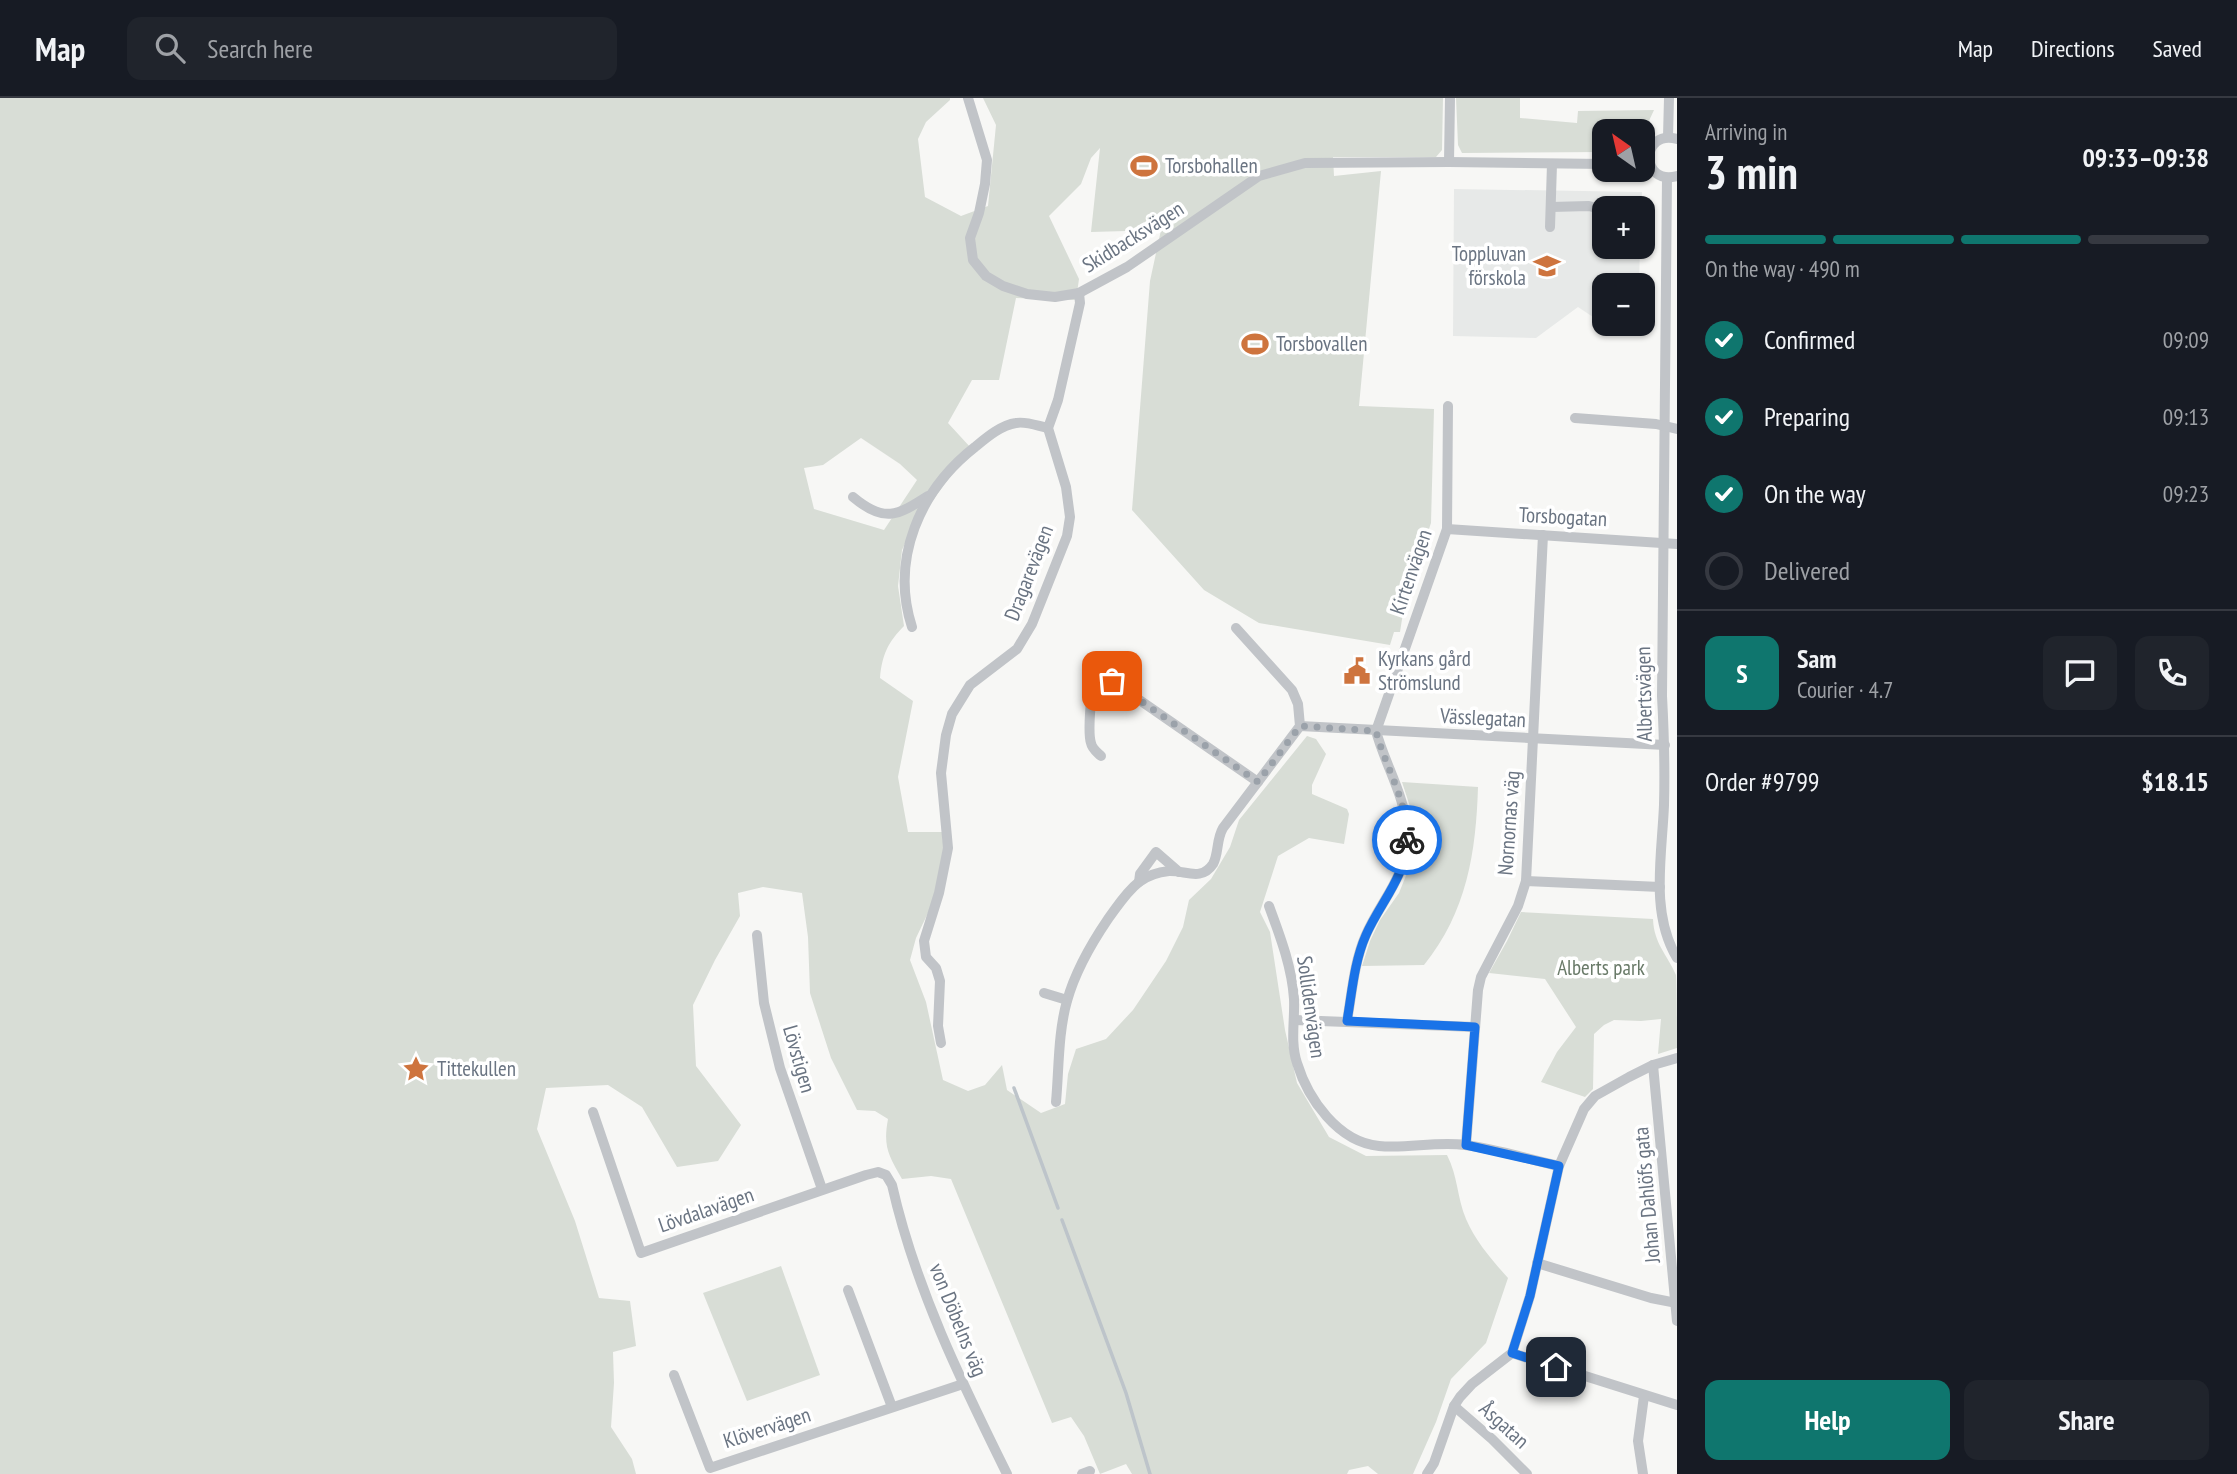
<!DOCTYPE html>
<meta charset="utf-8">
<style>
:root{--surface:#171b24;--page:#20242c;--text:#f1f3f6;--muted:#9ea1a6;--line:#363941;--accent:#0f766e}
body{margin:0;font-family:"PT Sans Narrow",sans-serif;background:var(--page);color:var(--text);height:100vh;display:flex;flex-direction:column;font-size:26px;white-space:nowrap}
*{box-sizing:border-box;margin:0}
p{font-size:23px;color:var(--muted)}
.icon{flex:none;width:38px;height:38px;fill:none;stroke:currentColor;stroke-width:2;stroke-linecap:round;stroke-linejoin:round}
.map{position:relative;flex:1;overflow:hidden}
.sheet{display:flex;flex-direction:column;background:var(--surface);width:560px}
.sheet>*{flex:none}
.needle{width:46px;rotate:326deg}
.tools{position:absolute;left:1592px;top:21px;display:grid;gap:14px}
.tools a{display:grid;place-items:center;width:63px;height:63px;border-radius:14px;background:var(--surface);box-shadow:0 2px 5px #0004;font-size:35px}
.pin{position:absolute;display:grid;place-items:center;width:60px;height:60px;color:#fff;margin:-30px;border-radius:14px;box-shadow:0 4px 10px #0006}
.courier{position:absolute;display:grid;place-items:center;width:70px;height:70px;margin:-35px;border:5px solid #1a73e8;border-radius:50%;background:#fff;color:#222;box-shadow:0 2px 9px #0007}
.head em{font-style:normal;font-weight:800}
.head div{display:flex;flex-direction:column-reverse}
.head{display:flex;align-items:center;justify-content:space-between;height:119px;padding:0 28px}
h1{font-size:46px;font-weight:800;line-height:52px}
.bar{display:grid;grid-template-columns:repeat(4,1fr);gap:10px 7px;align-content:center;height:84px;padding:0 28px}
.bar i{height:9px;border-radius:5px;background:var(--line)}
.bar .selected{background:var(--accent)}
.bar p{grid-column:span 4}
.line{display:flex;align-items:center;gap:18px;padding:0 28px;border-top:2px solid var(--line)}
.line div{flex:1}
.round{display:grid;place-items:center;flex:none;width:74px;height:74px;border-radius:14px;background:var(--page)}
ol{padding:0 28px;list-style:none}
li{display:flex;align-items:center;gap:21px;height:77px}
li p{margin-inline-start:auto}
li .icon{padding:7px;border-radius:50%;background:var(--accent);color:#fff;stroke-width:4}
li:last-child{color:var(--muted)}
li i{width:38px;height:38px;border:4px solid var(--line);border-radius:50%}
.button{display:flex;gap:14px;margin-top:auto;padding:14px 28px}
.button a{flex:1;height:80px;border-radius:14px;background:var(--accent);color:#fff;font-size:28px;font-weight:800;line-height:80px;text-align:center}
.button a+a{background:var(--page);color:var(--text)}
header{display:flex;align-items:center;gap:42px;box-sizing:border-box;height:98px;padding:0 35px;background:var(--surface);border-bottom:2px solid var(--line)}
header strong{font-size:33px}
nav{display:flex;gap:38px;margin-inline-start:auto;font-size:24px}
.search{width:490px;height:63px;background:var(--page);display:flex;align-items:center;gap:18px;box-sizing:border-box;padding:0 24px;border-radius:14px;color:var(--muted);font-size:26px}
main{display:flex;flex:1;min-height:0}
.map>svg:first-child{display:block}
.built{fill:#e7e9e8}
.green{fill:#d8ddd6;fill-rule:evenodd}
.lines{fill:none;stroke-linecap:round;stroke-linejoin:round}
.stream{stroke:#bdc4ca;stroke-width:3.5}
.minor{stroke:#c1c4c8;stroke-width:10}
.done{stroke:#9ba2aa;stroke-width:7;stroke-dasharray:0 12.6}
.route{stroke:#1a73e8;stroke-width:9}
.labels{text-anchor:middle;stroke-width:7;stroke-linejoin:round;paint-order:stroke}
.poi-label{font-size:21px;fill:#6a7482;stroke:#fff;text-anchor:start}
.street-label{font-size:21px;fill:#6a7482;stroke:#fff}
.park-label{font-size:21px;fill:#697a68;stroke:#fff}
</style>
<header>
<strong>Map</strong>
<div class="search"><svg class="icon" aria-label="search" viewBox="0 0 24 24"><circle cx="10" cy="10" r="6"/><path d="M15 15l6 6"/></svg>Search here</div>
<nav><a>Map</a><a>Directions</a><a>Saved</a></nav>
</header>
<main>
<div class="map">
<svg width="1677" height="1376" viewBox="0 0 1677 1376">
<rect width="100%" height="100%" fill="#f7f7f5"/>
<path class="built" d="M1454 91 1642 94 1641 110H1605V149H1640L1639 187H1605V226H1638V235L1617 231 1602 225 1578 209 1536 240 1453 238Z"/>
<g class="green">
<path d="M0 0H950V2L926 24 918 41 925 99 961 118 988 108 996 27 983 0H1443L1442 52 1436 59H1333L1334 78 1381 73 1359 308 1434 311 1431 425 1405 502 1400 534H1394L1390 547 1259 525 1204 492 1132 412 1150 183 1161 132 1091 134 1100 50 1091 60 1081 86 1049 118 1079 181 1076 202 1016 200 999 282H972L948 325 971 350 912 431 902 452 898 488 904 528C888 544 882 557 880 580L913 603 898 679 908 734H942L944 754 939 792 916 840 910 862 926 904 943 982 968 993 985 987 1002 967 1007 992 1041 1015 1065 1006 1068 976 1076 951 1106 941 1133 912 1166 863 1183 829 1189 802 1211 781 1230 749 1239 722 1307 638 1316 641 1326 656 1312 687V696L1347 711 1349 716 1344 746 1309 740 1278 758 1260 814 1270 834 1285 932 1297 985 1329 1039 1366 1058 1447 1057C1458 1078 1457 1100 1466 1121 1476 1144 1492 1162 1508 1180L1486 1245 1451 1281 1436 1324 1413 1376H1378L1368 1368 1349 1372 1347 1376H1132L1126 1366 1100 1376 1084 1338 1071 1319 1052 1325 951 1081 931 1078 902 1081C888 1057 883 1048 888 1021L875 1013 857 1012 831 960 810 895 808 839 802 795 763 789 738 795 740 818 715 862 693 907 696 968 741 1027 718 1063 677 1069 642 1009 608 987 546 990 537 1031 575 1123 599 1200 630 1203 636 1248 613 1254 614 1285 611 1329 632 1361 636 1376H0ZM861 340 900 366 917 382 884 432 814 411 804 370 823 367Z"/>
<path d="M1456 0H1520V20L1577 25 1578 13 1654 12 1643 36V33H1605V54L1462 55 1458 47Z"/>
<path d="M1402 684 1478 689C1476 754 1467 814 1424 867L1362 868 1370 843 1380 822 1399 795 1409 770 1414 744V721Z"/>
<path d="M1521 814 1653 821C1654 846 1667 856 1676 877 1677 887 1677 936 1677 950L1658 956 1661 921 1641 923 1614 922 1604 927 1594 936 1593 991 1585 999 1541 984 1557 954 1576 929 1545 881 1489 875 1507 843Z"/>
<path d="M781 1168 820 1277 747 1303 703 1195Z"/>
</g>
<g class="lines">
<g class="stream">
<path d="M1014 990 1058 1110"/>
<path d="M1062 1122 1126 1295 1150 1376"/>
</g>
<g class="minor">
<path d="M968 0 987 62 985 86 979 115 970 140 973 162 986 178 1003 188 1027 196 1055 199 1079 195 1127 169 1259 78 1305 65 1449 64 1605 66"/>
<path d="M1668 39 1669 0"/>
<path d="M1677 41C1640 31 1640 88 1677 78"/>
<path d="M1449 64 1450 0"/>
<path d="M1667 80 1662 598C1664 635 1665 671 1664 707 1662 758 1650 815 1677 860"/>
<path d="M1551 109 1589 108 1604 112"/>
<path d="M1550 129 1552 66"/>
<path d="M1575 320 1656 326 1677 331"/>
<path d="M853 399C884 425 897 418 928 398"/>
<path d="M1447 431 1677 446"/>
<path d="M912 529C890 461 920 392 975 349 986 340 1001 327 1016 325 1026 323 1038 328 1048 330"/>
<path d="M1300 628 1665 647"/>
<path d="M1101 658C1097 654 1092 651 1091 645 1088 636 1090 591 1096 584 1101 580 1106 581 1112 583L1258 684"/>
<path d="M1526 783 1660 789"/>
<path d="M1139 784 1140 776 1156 754 1179 774"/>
<path d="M1269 808C1280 838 1292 869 1294 901 1295 922 1290 944 1297 965 1308 1001 1338 1044 1379 1048 1407 1051 1436 1043 1465 1047 1496 1051 1528 1061 1559 1068"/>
<path d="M757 837 764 905 780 970 822 1091"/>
<path d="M1044 895 1067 902"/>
<path d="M1295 922 1475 929"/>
<path d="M1347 923C1352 895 1354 865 1365 839 1380 803 1409 777 1407 735 1406 699 1385 667 1376 633L1447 431 1448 308"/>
<path d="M941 945 938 928 940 883 936 870 926 859 924 843 939 795 948 750 941 675 946 637 952 616 970 587 1017 551 1032 526 1067 438 1070 419 1066 389 1048 330 1058 302 1080 205 1079 195"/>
<path d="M1653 967 1677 1223"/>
<path d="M1056 1004C1059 971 1058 935 1067 903 1075 874 1091 846 1108 821 1117 809 1126 794 1139 784 1147 778 1159 774 1169 773 1185 772 1201 784 1213 766 1219 755 1216 742 1223 730L1300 628 1298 606 1292 592 1236 530"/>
<path d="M593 1014 641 1155 866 1077 878 1074 886 1077 892 1087C915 1189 961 1283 1007 1376"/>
<path d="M1466 1047 1478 892 1481 879 1518 808 1526 783 1543 437"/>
<path d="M1537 1165 1651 1200 1677 1205"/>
<path d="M848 1192 892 1309"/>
<path d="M1512 1255 1677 1307"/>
<path d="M674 1277 710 1370 963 1286"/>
<path d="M1454 1308 1492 1341 1527 1376"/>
<path d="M1082 1376 1090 1373"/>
<path d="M1427 1376 1434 1365 1454 1308 1460 1299 1472 1286 1512 1255 1530 1198 1559 1068 1584 1011 1595 998 1629 979 1653 967 1677 960"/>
<path d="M1643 1376 1638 1343 1644 1298"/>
</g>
</g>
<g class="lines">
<path class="done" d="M1112 583 1258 684 1300 628 1376 633C1385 669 1408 703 1407 742"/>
<path class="route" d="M1407 742C1405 781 1381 803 1366 837 1354 864 1352 895 1347 923L1475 929 1466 1047 1559 1068 1530 1198 1512 1255 1556 1269"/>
</g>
<defs>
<symbol id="stadium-bare" viewBox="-9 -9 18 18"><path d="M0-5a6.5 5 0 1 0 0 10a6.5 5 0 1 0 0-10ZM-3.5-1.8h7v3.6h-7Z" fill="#ce743e" stroke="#fff" stroke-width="2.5" paint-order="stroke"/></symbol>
<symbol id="school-bare" viewBox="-9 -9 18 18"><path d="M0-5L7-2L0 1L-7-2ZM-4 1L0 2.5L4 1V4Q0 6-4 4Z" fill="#ce743e" stroke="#fff" stroke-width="2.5" paint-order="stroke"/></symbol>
<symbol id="civic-bare" viewBox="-9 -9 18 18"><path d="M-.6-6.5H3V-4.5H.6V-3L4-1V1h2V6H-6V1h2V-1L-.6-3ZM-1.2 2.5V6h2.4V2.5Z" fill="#ce743e" stroke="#fff" stroke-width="2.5" paint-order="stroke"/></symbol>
<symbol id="sight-bare" viewBox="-9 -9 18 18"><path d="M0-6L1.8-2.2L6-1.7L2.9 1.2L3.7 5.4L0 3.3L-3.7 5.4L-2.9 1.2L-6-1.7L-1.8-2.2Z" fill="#ce743e" stroke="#fff" stroke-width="2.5" paint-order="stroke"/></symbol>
</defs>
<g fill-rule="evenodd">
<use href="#stadium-bare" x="1125" y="49" width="38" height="38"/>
<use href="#school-bare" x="1528" y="149" width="38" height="38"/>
<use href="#stadium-bare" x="1236" y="227" width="38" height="38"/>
<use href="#civic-bare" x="1338" y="554" width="38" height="38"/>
<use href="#sight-bare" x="397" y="952" width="38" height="38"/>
</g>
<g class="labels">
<g class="poi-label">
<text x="1165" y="75">Torsbohallen</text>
<text x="1526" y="163" text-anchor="end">Toppluvan<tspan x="1526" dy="24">förskola</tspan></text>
<text x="1276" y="253">Torsbovallen</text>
<text x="1378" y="568">Kyrkans gård<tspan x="1378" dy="24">Strömslund</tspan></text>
<text x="437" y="978">Tittekullen</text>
</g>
<g class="street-label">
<text transform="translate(1133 139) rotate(-32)" y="7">Skidbacksvägen</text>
<text transform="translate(1563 419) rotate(3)" y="7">Torsbogatan</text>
<text transform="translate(1411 474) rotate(-71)" y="7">Kirtenvägen</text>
<text transform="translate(1029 475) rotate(-69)" y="7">Dragarevägen</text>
<text transform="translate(1644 596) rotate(-91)" y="7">Albertsvägen</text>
<text transform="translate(1483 620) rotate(3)" y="7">Vässlegatan</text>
<text transform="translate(1509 725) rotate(-86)" y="7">Nornornas väg</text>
<text transform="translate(1311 909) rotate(82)" y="7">Sollidenvägen</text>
<text transform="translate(799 961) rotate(74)" y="7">Lövstigen</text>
<text transform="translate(1647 1097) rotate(-95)" y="7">Johan Dahlöfs gata</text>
<text transform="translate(706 1112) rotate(-19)" y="7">Lövdalavägen</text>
<text transform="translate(958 1222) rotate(68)" y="7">von Döbelns väg</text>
<text transform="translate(1504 1327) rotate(42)" y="7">Åsgatan</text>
<text transform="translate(767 1330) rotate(-18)" y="7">Klövervägen</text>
</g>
<g class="park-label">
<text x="1601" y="877">Alberts park</text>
</g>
</g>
</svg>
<div class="tools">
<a><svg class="needle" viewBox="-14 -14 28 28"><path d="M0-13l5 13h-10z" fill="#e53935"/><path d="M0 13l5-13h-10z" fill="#9ea1a6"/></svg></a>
<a>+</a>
<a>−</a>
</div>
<div class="pin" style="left:1112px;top:583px;background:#ea580c"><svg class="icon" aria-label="bag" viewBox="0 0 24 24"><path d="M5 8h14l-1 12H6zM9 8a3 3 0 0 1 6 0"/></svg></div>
<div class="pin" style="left:1556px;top:1269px;background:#1f2937"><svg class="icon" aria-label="home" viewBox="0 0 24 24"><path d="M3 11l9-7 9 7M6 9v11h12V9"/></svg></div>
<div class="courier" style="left:1407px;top:742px"><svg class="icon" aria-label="bike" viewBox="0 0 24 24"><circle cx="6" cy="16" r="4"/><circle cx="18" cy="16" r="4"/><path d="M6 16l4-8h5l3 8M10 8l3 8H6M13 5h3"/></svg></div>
</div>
<section class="sheet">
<div class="head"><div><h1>3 min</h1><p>Arriving in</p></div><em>09:33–09:38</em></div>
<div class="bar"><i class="selected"></i><i class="selected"></i><i class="selected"></i><i></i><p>On the way · 490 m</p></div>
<ol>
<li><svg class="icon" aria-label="check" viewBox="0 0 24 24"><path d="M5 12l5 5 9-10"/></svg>Confirmed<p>09:09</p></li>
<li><svg class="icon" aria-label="check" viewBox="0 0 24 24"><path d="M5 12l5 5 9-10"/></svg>Preparing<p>09:13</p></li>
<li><svg class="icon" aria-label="check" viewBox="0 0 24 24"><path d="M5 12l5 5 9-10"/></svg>On the way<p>09:23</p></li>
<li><i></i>Delivered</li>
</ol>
<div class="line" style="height:126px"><b class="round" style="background:var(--accent);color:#fff">S</b><div><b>Sam</b><p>Courier · 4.7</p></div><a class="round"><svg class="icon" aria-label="chat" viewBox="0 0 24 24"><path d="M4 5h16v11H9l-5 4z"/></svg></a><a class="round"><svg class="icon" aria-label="phone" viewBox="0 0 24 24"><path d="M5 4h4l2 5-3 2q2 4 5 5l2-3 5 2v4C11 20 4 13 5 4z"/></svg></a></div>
<div class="line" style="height:91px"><div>Order #9799</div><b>$18.15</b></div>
<div class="button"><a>Help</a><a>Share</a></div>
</section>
</main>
